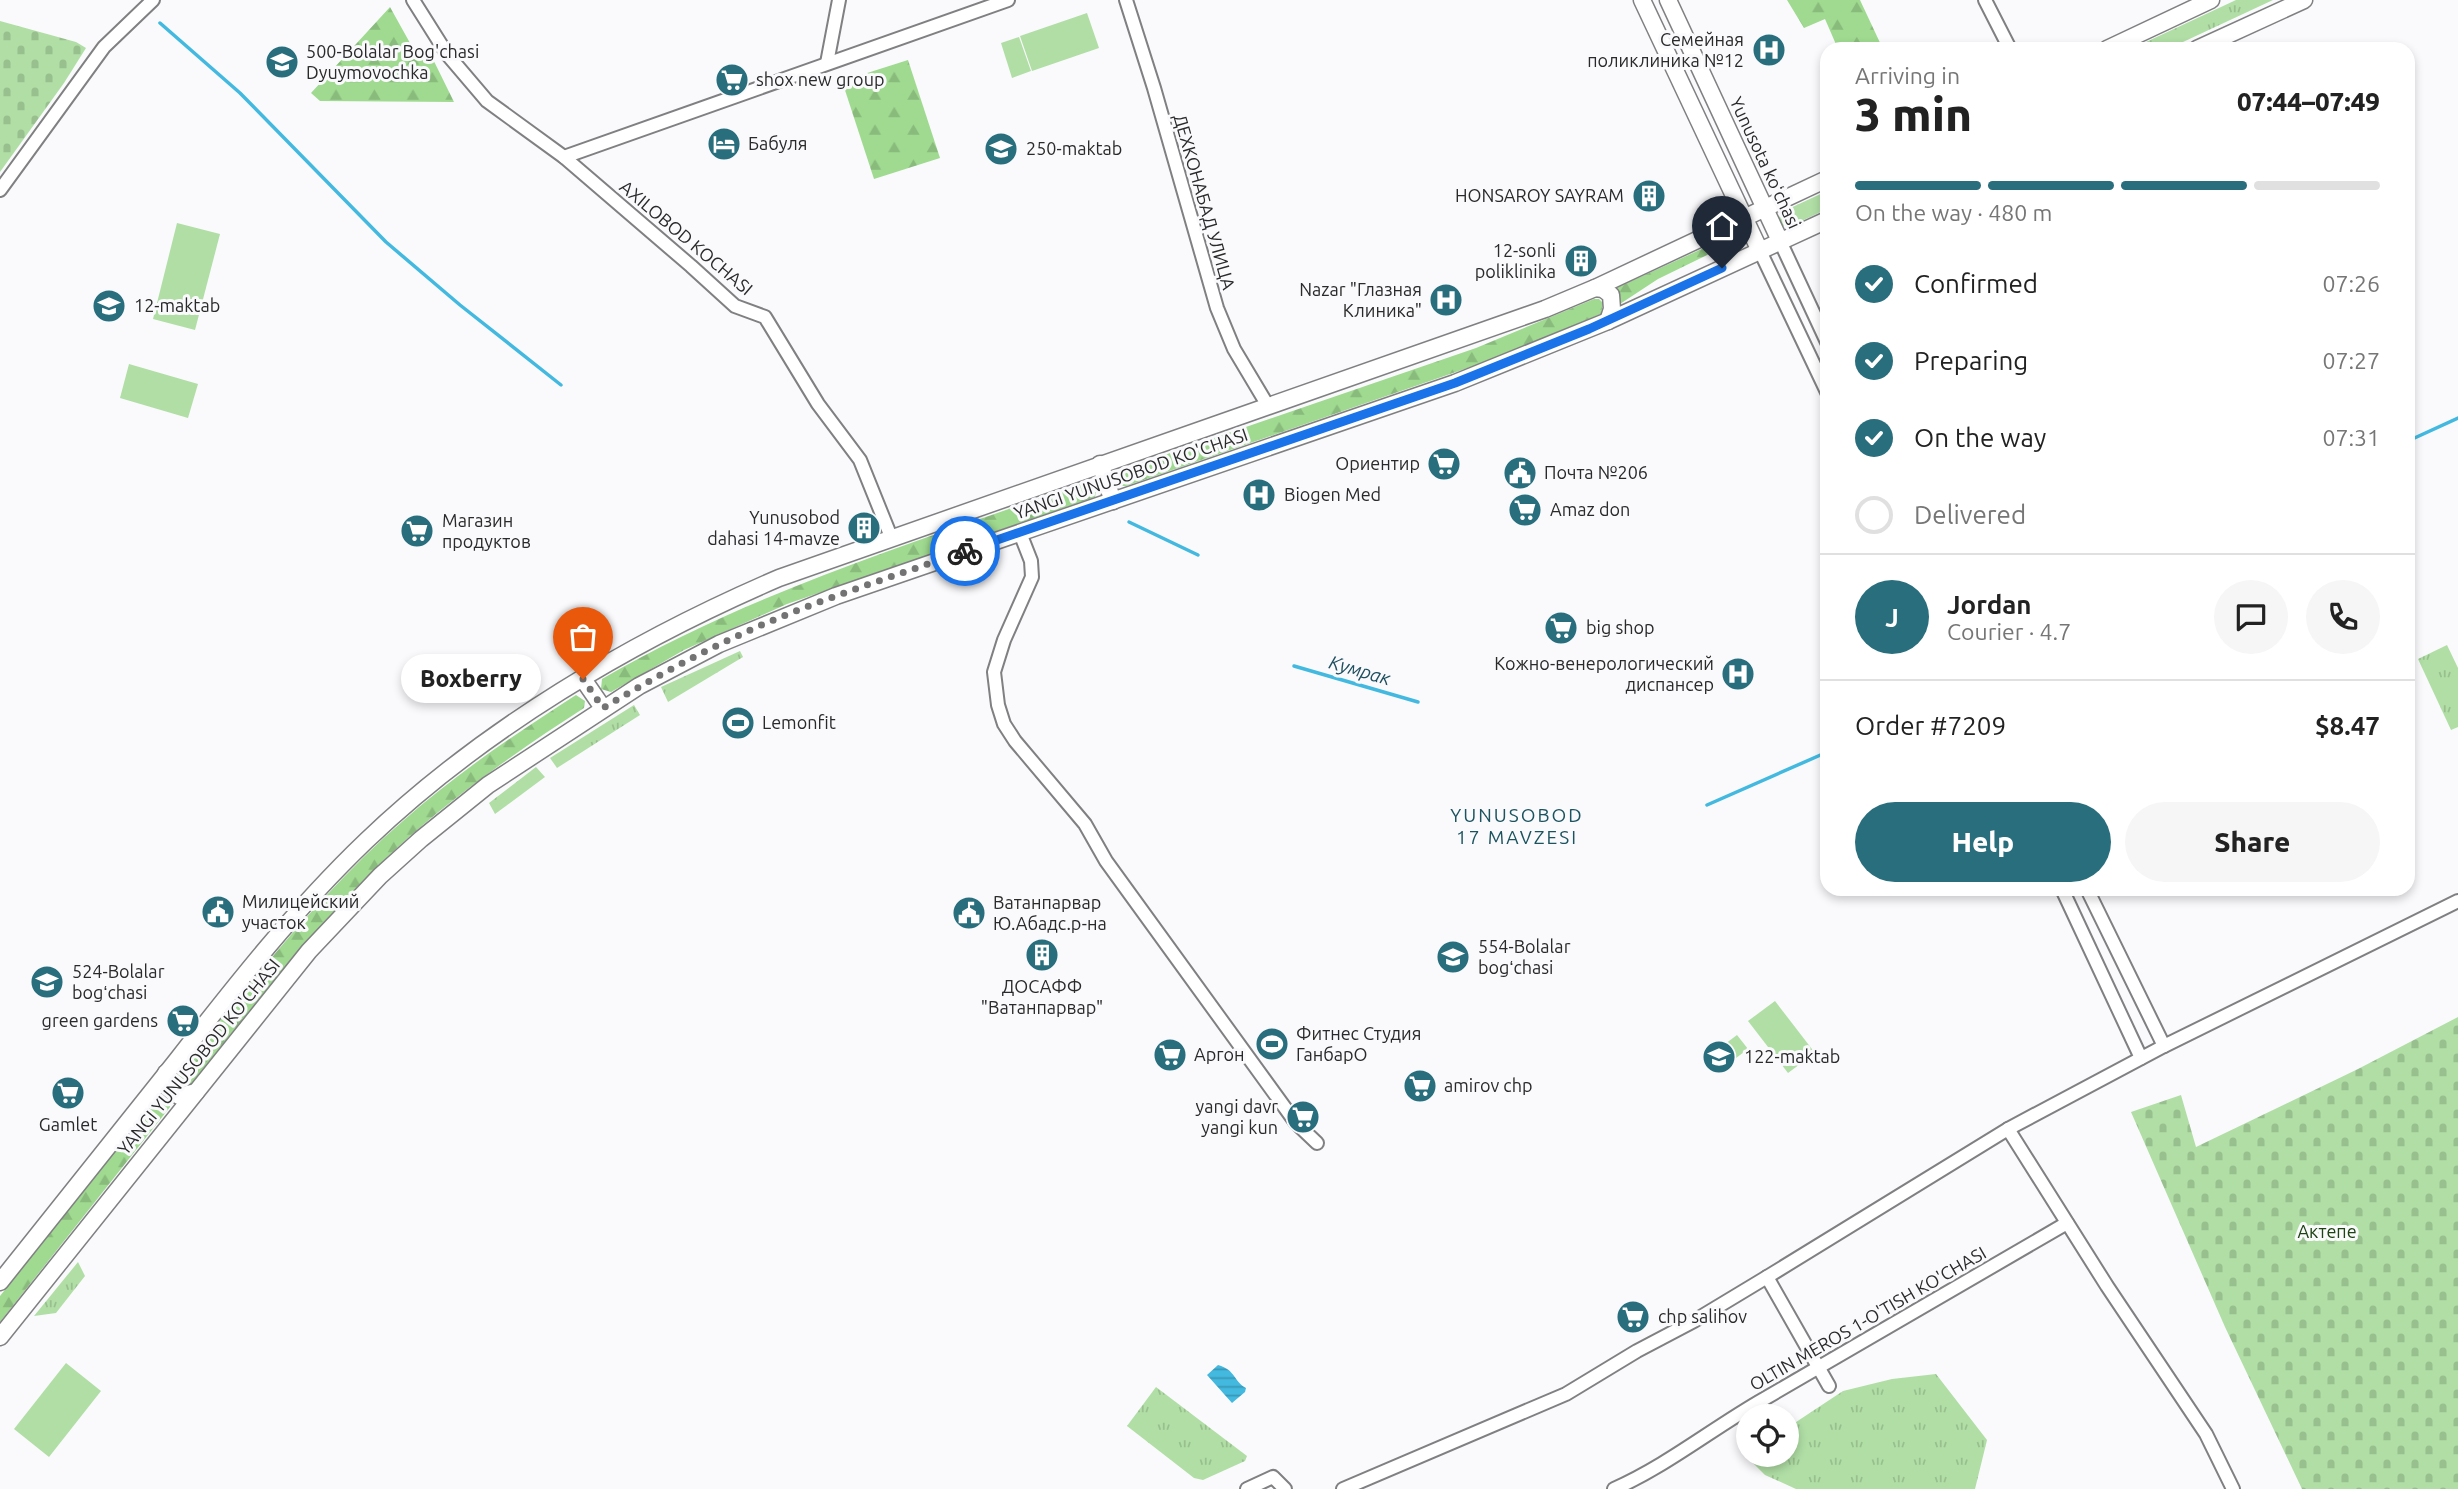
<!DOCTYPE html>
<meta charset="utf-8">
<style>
:root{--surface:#fff;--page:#f6f6f6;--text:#222;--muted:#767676;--line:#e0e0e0;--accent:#286e7d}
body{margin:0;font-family:Ubuntu,sans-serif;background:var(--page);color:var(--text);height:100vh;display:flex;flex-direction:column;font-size:26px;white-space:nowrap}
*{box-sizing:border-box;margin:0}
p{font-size:23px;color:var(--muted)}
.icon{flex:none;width:38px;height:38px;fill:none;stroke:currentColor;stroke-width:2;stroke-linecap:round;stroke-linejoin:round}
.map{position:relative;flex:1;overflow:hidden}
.details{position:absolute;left:1820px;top:42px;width:595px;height:854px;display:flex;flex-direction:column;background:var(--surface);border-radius:21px;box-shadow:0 4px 10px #0003}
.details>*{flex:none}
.buttons{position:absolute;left:1736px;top:1404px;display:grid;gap:14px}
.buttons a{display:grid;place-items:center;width:63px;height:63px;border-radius:50%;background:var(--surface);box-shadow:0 4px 10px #0003;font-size:35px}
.pin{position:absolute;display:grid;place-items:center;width:60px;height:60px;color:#fff;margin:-72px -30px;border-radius:50% 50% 50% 0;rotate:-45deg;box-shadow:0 0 7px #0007}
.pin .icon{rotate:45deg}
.courier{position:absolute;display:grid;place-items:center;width:70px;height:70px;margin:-35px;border:5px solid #1a73e8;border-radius:50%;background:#fff;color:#222;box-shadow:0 2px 9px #0007}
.bubble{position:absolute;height:49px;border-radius:24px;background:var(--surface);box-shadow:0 4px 10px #0003;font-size:23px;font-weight:800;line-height:49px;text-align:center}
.head em{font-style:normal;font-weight:800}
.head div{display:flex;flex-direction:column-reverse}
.head{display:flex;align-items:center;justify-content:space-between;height:119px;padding:0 35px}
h1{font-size:46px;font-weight:800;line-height:52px}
.bar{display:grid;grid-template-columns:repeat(4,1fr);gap:10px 7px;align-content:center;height:84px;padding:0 35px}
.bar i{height:9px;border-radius:5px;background:var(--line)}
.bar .current{background:var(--accent)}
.bar p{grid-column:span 4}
.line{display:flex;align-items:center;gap:18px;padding:0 35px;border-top:2px solid var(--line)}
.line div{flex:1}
.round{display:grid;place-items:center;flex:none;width:74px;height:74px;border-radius:37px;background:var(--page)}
ol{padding:0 35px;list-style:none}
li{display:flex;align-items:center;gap:21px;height:77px}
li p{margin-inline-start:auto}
li .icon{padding:7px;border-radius:50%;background:var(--accent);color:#fff;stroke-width:4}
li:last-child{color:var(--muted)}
li i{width:38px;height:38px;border:4px solid var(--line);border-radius:50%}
.primary-button{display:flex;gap:14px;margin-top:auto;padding:14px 35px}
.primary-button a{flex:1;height:80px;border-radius:42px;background:var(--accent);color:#fff;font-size:28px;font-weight:800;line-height:80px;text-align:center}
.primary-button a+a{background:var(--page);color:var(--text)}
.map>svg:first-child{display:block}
.grass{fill:url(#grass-tufts)}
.forest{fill:url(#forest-firs)}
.cemetery{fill:url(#cemetery-stones)}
.garden{fill:#b0dea5}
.water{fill:url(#water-rules)}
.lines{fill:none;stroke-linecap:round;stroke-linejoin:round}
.stream{stroke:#43b9e0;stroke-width:3.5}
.minor-casing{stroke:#807f82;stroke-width:16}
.major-casing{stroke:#807f82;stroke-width:19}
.minor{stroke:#fff;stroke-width:12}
.major{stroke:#fff;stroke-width:16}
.done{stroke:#737374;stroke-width:7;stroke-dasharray:0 12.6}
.route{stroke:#1a73e8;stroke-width:9}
.labels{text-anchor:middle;stroke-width:6;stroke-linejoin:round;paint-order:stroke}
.poi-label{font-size:18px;fill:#2a2a2b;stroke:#fafafd;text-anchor:start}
.street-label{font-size:18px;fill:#2a2a2b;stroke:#fafafd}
.park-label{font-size:18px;fill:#1c4211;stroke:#fafafd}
.water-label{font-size:19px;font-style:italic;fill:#1e4f5f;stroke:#fafafd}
.neighbourhood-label{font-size:19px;letter-spacing:2px;fill:#1b535e;stroke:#fafafd}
</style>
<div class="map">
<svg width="2458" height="1489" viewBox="0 0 2458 1489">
<defs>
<pattern id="grass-tufts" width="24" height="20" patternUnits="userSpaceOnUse" patternTransform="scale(1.75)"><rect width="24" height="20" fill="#b0dea5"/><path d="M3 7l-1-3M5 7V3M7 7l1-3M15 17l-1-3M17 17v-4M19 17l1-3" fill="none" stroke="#98bf8e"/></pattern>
<pattern id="forest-firs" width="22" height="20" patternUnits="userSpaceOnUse" patternTransform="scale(1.75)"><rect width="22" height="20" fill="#9fda90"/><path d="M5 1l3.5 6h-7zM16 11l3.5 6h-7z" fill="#89bb7c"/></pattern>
<pattern id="cemetery-stones" width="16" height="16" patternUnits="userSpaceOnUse" patternTransform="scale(1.75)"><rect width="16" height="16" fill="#b0dea5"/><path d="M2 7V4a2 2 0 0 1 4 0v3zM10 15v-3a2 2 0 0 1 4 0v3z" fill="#98bf8e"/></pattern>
<pattern id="water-rules" width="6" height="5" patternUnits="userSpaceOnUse" patternTransform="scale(1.75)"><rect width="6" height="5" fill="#43b9e0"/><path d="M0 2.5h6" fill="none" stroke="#3897b6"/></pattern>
</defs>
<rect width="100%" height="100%" fill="#fafafd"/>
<g class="grass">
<path d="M2236 0H2273L2168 49H2131Z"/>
<path d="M1827 191V209L1793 225 1777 226 1775 221 1786 210Z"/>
<path d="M2447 645 2458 668V727L2451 730 2418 659Z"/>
<path d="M740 651 743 657 668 702 661 687Z"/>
<path d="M634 705 640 715 557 768 550 758Z"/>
<path d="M536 767 545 777 495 814 489 803Z"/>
<path d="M78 1262 85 1276 56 1313 34 1316Z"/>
<path d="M1936 1374 1987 1440 1975 1489H1796L1765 1475 1753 1463 1761 1454H1787V1428L1843 1391 1892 1379Z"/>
<path d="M1156 1387 1247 1456 1245 1461 1203 1480 1194 1478 1127 1426Z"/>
</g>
<g class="forest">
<path d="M1787 0H1860L1882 47 1880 49H1838L1825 19 1804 28Z"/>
<path d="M390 7 415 52 427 47 454 102 320 101 311 93Z"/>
<path d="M908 60 940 158 874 179 842 81Z"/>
<path d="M1739 232 1742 238 1658 279 1620 304 1614 289Z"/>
<path d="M1594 299H1599L1603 303 1601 314 1482 363 1126 486H1120L1115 481 1116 474 1121 470 1476 348Z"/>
<path d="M1089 481 1097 487 1095 497 787 604 684 650 611 692 601 689 602 679C755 590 923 540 1089 481Z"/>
<path d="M576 695 585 701 584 708C511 755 439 806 377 867 307 935 248 1013 187 1089L177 1087 174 1078C246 989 317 895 404 820 457 773 517 733 576 695Z"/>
<path d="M163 1097 169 1101 170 1107 0 1322V1296L158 1098Z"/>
</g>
<g class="cemetery">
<path d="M0 21 76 42 86 48 64 83 0 172Z"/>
<path d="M2458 1017V1489H2302L2225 1327 2131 1112 2181 1095 2196 1147 2358 1069Z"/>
</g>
<g class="garden">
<path d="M1087 13 1099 48 1032 71 1020 36Z"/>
<path d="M1019 37 1031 71 1012 78 1001 43Z"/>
<path d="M177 223 220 234 195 330 153 319Z"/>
<path d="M129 364 198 384 188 418 120 398Z"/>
<path d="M1775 1001 1815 1053 1788 1073 1748 1021Z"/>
<path d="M1737 1035 1748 1049 1716 1073 1705 1059Z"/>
<path d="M66 1363 101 1391 49 1457 14 1429Z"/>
</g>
<path class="water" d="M1218 1365C1236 1370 1234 1382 1246 1388L1245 1392 1232 1403 1207 1375Z"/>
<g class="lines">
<g class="stream">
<path d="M160 23 240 93 386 242 460 305 561 385"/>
<path d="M2408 441 2458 418"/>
<path d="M1129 522 1198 555"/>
<path d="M1294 666 1418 702"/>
<path d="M1707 805 1825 753"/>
</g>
<defs>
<g id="minor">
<path d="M413 0 447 54 487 101 564 157 691 266 735 306 765 317 818 404 860 460 891 537"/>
<path d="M1126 0 1154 88 1217 308 1234 349 1268 406"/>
<path d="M1985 0 2010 49"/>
<path d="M827 63 839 0"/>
<path d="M564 157 1008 0"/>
<path d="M0 190 104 47 153 0"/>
<path d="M1780 241 1827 342"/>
<path d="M1760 251 1827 392"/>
<path d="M1020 533 1031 561 1032 577 1004 640 994 672 998 705 1004 724 1015 741 1085 824 1106 861 1296 1123 1317 1143"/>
<path d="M2062 889 2141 1058"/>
<path d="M2087 889 2164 1046"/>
<path d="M2008 1129 2107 1286 2206 1434 2233 1489"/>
<path d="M1767 1277 1829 1386"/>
<path d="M1247 1489 1273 1477 1285 1489"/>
<path d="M1343 1489 1566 1394 1637 1351 1694 1321 1767 1277 2008 1129 2164 1046 2458 901"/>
<path d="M1614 1489C1668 1465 1713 1428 1764 1399 1865 1341 1966 1282 2067 1223"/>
</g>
<g id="major">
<path d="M1642 0 1760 251"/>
<path d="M1668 0 1780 241"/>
<path d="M2107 49 2211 0"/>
<path d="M2197 49 2304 0"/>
<path d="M1595 288 1603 289 1611 295 1612 309 1608 321"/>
<path d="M1100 464 1113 501"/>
<path d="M583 679 603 708"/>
<path d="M166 1073C167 1085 168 1090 179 1096L196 1092"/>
<path d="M0 1282C59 1208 118 1134 177 1060 236 984 296 908 366 841 483 729 630 642 779 578L1545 309 1595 288 1827 179"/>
<path d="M0 1337 309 951 380 876 421 839 488 785 639 686 719 644 836 596 1455 383 1608 321 1827 220"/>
</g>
</defs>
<use href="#minor" class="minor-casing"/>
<use href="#major" class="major-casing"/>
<use href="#minor" class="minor"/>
<use href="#major" class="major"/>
</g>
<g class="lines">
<path class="done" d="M583 679 603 708C655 677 708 648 764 624 830 596 898 575 965 551"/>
<path class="route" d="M965 551 1455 383 1589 329 1722 268"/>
</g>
<defs>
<symbol id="hospital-disc" viewBox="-11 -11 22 22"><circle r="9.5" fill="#286e7d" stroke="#fafafd"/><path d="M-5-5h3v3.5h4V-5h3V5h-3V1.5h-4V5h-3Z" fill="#fff"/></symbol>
<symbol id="school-disc" viewBox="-11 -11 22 22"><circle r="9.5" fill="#286e7d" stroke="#fafafd"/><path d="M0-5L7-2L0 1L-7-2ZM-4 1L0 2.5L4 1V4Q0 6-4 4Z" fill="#fff"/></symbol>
<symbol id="supermarket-disc" viewBox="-11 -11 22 22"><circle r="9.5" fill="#286e7d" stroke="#fafafd"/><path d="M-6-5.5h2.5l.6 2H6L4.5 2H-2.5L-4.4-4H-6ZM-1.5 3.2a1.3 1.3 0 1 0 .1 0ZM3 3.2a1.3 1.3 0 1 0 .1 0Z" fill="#fff"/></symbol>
<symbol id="hotel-disc" viewBox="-11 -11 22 22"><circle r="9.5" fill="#286e7d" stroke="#fafafd"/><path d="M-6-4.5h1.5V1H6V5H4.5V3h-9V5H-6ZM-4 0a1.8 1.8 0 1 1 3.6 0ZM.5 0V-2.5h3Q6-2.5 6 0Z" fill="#fff"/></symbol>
<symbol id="building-disc" viewBox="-11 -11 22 22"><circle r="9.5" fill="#286e7d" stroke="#fafafd"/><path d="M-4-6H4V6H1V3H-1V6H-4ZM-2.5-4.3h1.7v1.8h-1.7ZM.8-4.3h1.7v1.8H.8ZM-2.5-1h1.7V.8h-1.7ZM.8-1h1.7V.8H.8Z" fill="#fff"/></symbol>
<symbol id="civic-disc" viewBox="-11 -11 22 22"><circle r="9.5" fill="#286e7d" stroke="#fafafd"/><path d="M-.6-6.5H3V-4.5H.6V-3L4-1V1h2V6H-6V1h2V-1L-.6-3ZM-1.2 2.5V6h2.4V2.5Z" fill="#fff"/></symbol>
<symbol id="stadium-disc" viewBox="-11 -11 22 22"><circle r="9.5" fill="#286e7d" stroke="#fafafd"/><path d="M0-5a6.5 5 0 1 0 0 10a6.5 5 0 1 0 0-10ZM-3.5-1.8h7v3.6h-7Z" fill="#fff"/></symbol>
</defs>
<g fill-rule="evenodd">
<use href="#hospital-disc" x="1750" y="31" width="38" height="38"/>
<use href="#school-disc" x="263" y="43" width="38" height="38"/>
<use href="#supermarket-disc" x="713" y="61" width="38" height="38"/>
<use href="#hotel-disc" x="705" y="125" width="38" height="38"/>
<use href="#school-disc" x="982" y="130" width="38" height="38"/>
<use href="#building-disc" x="1630" y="177" width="38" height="38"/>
<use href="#building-disc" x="1562" y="242" width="38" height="38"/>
<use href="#hospital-disc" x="1427" y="281" width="38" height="38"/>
<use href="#school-disc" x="90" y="287" width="38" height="38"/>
<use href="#supermarket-disc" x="1425" y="445" width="38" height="38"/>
<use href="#civic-disc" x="1501" y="454" width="38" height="38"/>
<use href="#hospital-disc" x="1240" y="476" width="38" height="38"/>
<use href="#supermarket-disc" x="1506" y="491" width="38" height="38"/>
<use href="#building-disc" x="845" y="509" width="38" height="38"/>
<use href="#supermarket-disc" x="398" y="512" width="38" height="38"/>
<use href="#supermarket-disc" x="1542" y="609" width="38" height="38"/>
<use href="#hospital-disc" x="1719" y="655" width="38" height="38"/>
<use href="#stadium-disc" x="719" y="704" width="38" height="38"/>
<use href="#civic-disc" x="199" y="893" width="38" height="38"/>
<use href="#civic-disc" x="950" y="894" width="38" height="38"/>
<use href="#building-disc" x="1023" y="936" width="38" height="38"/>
<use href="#school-disc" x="1434" y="938" width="38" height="38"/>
<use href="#school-disc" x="28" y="963" width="38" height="38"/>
<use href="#supermarket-disc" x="164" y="1002" width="38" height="38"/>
<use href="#stadium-disc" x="1253" y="1025" width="38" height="38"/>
<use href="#supermarket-disc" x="1151" y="1036" width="38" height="38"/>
<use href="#school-disc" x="1700" y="1038" width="38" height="38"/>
<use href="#supermarket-disc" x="1401" y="1067" width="38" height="38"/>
<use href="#supermarket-disc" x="49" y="1074" width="38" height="38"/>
<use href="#supermarket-disc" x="1284" y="1098" width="38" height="38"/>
<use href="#supermarket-disc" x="1614" y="1298" width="38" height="38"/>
</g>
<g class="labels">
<g class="poi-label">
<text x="1744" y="46" text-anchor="end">Семейная<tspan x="1744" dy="21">поликлиника №12</tspan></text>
<text x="306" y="58">500-Bolalar Bog'chasi<tspan x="306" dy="21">Dyuymovochka</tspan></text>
<text x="756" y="86">shox new group</text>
<text x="748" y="150">Бабуля</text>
<text x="1026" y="155">250-maktab</text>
<text x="1624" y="202" text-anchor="end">HONSAROY SAYRAM</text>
<text x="1556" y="257" text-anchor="end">12-sonli<tspan x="1556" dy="21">poliklinika</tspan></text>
<text x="1422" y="296" text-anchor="end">Nazar "Глазная<tspan x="1422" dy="21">Клиника"</tspan></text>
<text x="134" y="312">12-maktab</text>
<text x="1420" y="470" text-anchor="end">Ориентир</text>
<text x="1544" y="479">Почта №206</text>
<text x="1284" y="501">Biogen Med</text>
<text x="1550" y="516">Amaz don</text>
<text x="840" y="524" text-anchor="end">Yunusobod<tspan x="840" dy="21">dahasi 14-mavze</tspan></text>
<text x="442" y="527">Магазин<tspan x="442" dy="21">продуктов</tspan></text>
<text x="1586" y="634">big shop</text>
<text x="1714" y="670" text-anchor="end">Кожно-венерологический<tspan x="1714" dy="21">диспансер</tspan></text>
<text x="762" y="729">Lemonfit</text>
<text x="242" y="908">Милицейский<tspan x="242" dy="21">участок</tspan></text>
<text x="993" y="909">Ватанпарвар<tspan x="993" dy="21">Ю.Абадс.р-на</tspan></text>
<text x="1478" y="953">554-Bolalar<tspan x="1478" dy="21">bogʻchasi</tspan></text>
<text x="72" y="978">524-Bolalar<tspan x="72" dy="21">bogʻchasi</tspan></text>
<text x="1042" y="993" text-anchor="middle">ДОСАФФ<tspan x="1042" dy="21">"Ватанпарвар"</tspan></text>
<text x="158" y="1027" text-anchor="end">green gardens</text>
<text x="1296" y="1040">Фитнес Студия<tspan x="1296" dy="21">ГанбарО</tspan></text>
<text x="1194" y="1061">Аргон</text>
<text x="1744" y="1063">122-maktab</text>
<text x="1444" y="1092">amirov chp</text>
<text x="1278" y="1113" text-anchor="end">yangi davr<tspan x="1278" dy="21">yangi kun</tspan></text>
<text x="68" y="1131" text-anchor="middle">Gamlet</text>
<text x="1658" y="1323">chp salihov</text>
</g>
<g class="street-label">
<text transform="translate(1765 163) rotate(65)" y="6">Yunusota koʻchasi</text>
<text transform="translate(1204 202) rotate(74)" y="6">ДЕХКОНАБАД УЛИЦА</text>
<text transform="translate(686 238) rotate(40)" y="6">AXILOBOD KOCHASI</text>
<text transform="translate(1131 474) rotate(-19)" y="6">YANGI YUNUSOBOD KO'CHASI</text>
<text transform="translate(199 1057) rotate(-51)" y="6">YANGI YUNUSOBOD KO'CHASI</text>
<text transform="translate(1868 1319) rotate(-30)" y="6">OLTIN MEROS 1-O'TISH KO'CHASI</text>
</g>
<g class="park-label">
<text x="2327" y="1238">Актепе</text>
</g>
<g class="water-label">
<text transform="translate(1360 670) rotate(16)" y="7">Кумрак</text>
</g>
<g class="neighbourhood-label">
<text x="1517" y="822">YUNUSOBOD<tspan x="1517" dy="22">17 MAVZESI</tspan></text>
</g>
</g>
</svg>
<div class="buttons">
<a><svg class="icon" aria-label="locate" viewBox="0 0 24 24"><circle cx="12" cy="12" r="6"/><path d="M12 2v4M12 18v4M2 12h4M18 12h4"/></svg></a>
</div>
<div class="pin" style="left:583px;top:679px;background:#ea580c"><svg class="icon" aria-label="bag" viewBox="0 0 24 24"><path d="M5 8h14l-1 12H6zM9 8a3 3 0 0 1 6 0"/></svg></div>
<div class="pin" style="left:1722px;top:268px;background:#1f2937"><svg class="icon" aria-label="home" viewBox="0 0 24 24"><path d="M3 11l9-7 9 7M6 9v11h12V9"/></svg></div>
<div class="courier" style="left:965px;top:551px"><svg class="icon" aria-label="bike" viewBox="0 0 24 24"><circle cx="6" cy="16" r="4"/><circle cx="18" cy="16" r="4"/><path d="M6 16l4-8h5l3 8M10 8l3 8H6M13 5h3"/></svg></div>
<div class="bubble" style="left:401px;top:654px;width:140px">Boxberry</div>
<section class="details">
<div class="head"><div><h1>3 min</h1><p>Arriving in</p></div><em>07:44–07:49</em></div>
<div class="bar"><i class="current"></i><i class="current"></i><i class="current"></i><i></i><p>On the way · 480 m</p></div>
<ol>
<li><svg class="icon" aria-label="check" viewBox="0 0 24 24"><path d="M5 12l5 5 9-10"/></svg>Confirmed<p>07:26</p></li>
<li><svg class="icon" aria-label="check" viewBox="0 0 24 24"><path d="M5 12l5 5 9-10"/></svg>Preparing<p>07:27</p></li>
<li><svg class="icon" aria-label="check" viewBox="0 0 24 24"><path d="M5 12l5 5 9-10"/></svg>On the way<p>07:31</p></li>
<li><i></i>Delivered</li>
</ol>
<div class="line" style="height:126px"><b class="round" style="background:var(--accent);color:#fff">J</b><div><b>Jordan</b><p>Courier · 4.7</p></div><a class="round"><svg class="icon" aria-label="chat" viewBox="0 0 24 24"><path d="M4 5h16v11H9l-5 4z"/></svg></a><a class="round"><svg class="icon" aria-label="phone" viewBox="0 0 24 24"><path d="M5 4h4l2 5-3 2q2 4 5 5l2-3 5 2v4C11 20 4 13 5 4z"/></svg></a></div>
<div class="line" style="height:91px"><div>Order #7209</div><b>$8.47</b></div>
<div class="primary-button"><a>Help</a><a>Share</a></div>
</section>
</div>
